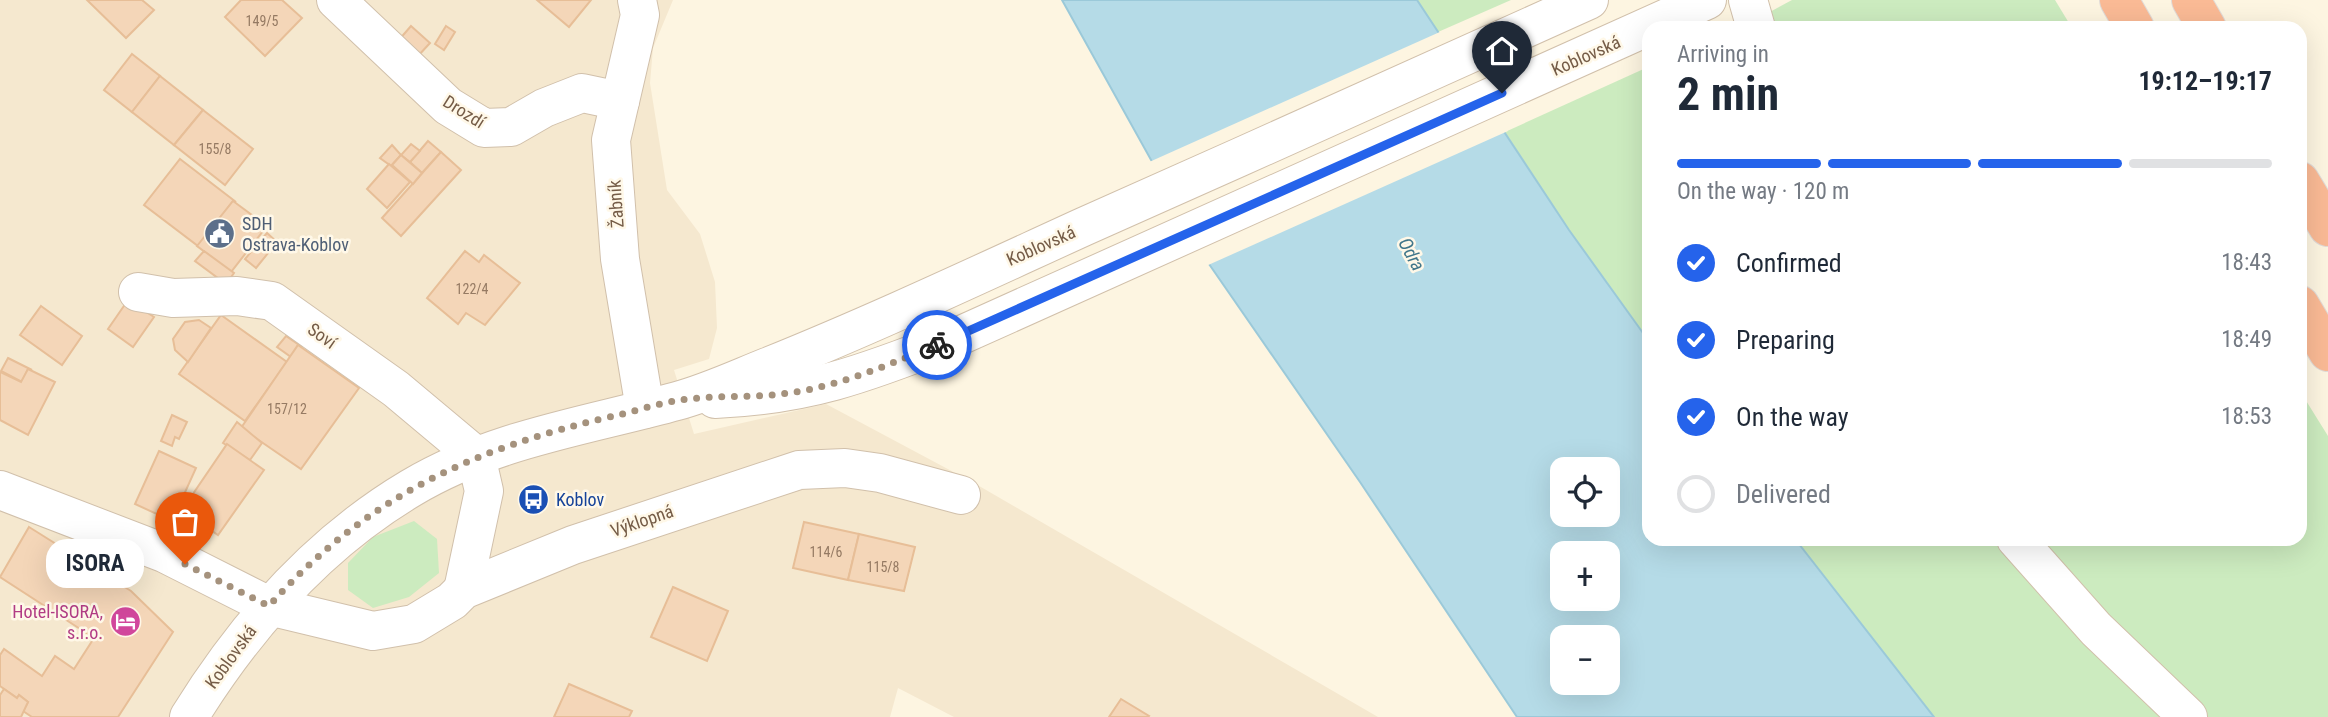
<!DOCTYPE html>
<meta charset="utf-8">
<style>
:root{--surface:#fff;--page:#f6f6f7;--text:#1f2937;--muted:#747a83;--line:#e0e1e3;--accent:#2563eb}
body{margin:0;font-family:"Roboto Condensed",sans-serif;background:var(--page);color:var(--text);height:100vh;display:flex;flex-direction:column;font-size:26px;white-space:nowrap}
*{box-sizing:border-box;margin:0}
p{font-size:23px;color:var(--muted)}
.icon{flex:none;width:38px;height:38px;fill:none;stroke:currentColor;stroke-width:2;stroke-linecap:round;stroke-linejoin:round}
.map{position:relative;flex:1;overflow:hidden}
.details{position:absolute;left:1642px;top:21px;width:665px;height:525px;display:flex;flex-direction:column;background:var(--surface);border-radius:21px;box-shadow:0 7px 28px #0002}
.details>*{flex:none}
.tools{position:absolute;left:1550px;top:457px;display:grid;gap:14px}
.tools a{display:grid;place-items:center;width:70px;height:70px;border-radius:14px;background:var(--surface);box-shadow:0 7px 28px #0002;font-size:35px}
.pin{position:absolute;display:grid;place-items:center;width:60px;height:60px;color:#fff;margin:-72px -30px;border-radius:50% 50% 50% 0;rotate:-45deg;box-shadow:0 0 7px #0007}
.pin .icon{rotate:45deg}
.courier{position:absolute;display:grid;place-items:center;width:70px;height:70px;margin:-35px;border:5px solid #2563eb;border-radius:50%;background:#fff;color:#222;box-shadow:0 2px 9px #0007}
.bubble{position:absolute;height:49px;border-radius:21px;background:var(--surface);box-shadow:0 7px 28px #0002;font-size:23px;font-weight:700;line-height:49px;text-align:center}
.summary em{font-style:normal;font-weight:700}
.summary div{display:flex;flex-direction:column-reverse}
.summary{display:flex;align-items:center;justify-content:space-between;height:119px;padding:0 35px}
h1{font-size:46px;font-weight:700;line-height:52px}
.bar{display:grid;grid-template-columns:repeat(4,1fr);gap:10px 7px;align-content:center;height:84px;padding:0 35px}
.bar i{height:9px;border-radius:5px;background:var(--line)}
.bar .current{background:var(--accent)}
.bar p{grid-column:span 4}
ol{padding:0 35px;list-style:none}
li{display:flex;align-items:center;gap:21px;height:77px}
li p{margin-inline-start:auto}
li .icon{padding:7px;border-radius:50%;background:var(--accent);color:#fff;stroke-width:4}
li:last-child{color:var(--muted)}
li i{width:38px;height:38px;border:4px solid var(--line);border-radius:50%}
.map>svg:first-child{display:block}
.residential{fill:#f5e8cf}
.green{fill:#ccebbf}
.water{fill:#b5dbe7;stroke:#9bc9d9;stroke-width:2;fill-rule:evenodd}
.pier{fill:#fdf5e1}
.building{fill:#f4d6b8;stroke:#e7be97;stroke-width:2}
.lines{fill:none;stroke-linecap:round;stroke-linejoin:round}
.minor-casing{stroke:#d1c0ab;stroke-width:40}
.highway-casing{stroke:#e1dbd7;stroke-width:40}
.minor{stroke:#fff;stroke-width:38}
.highway{stroke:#faba95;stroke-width:38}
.done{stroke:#a5927d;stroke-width:7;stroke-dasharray:0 12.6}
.route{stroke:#2563eb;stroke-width:9}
.labels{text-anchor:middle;stroke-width:5;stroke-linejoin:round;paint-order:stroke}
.number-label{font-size:14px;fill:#957a63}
.street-label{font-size:18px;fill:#755c47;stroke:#fff8e8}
.service-label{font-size:18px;fill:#4e5e75;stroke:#fff8e8;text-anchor:start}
.transit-label{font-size:18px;fill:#164399;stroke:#fff8e8;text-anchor:start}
.hotel-label{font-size:18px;fill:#b23c85;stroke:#fff8e8;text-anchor:end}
.water-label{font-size:19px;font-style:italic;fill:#40768a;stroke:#fff8e8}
</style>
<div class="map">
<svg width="2328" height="717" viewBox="0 0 2328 717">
<rect width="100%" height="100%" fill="#fdf5e1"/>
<path class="residential" d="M0 0H673L653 48 650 83 667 190 700 234 715 282 717 328 709 359 674 370 694 434 826 404 974 483 1378 717H954L898 688 890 717H0Z"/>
<g class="green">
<path d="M1417 0H1511L1438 32Z"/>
<path d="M1792 0H2055L2072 28H1740Z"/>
<path d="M1648 67V340L1569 230 1505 132Z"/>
<path d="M2300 391 2328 436V717H1934L1795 539H2300Z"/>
<path d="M414 521 437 539 439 573 409 597 373 608 348 590V563L373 537Z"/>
</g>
<path class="water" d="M1062 0H1417L1569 230 1648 340V539H1795L1934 717H1517L1360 482 1209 264ZM1563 469H1608V514H1563ZM1563 553H1608V598H1563ZM1563 637H1608V682H1563Z"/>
<path class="pier" d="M1442 31 1508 131 1206 266 1147 163Z"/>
<g class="building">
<path d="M87 0H142L154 10 126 38Z"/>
<path d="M241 0H282L302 18 265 56 225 17Z"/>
<path d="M537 0H591L569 27Z"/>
<path d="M411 26 430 43 417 57 398 41Z"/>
<path d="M446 26 455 32 444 50 435 44Z"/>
<path d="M132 54 160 76 132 112 104 90Z"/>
<path d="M160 76 203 110 174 145 132 112Z"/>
<path d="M203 110 253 149 225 185 174 145Z"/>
<path d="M428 141 441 152 422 173 410 162Z"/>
<path d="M411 144 420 151 410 162 401 155Z"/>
<path d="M392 145 401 155 391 166 380 158Z"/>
<path d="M441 152 461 170 401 236 382 218Z"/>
<path d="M401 155 422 173 413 184 392 165Z"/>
<path d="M180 159 236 202 233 201 198 246 144 205Z"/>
<path d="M389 164 410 182 387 208 367 189Z"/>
<path d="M233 201 267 226 231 272 197 246Z"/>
<path d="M267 233 277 242 256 268 245 259Z"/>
<path d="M204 251 234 273 226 284 195 261Z"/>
<path d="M465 251 479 262 484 255 520 283 485 325 466 313 458 324 427 298Z"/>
<path d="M128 300 154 317 133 347 108 329Z"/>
<path d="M41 306 82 336 62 365 20 335Z"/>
<path d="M221 315 287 362 245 421 179 374Z"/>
<path d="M199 320 211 328 188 362 175 350 173 339 185 322Z"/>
<path d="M286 336 302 347 298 345 291 357 277 347Z"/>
<path d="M298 345 359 388 301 469 241 428Z"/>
<path d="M8 358 32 370 28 369 22 382 1 371Z"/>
<path d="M28 369 55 382 28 435 0 420V372L21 382Z"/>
<path d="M172 415 187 422 179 439 175 437 172 446 161 441Z"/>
<path d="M237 422 262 443 250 460 223 443Z"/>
<path d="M227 444 264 470 218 535 182 510Z"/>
<path d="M159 451 196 468 172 521 135 504Z"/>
<path d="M804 522 859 534 848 580 793 568Z"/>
<path d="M29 527 131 591 173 632 118 717H32L23 711 28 702 19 695 17 698 0 686V655L4 649 42 676 55 656 74 669 94 638 0 577Z"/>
<path d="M859 534 915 547 904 591 848 580Z"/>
<path d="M673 587 728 611 707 661 651 637Z"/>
<path d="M569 684 632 711 629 717H554Z"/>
<path d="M4 689 17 698 19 695 28 702 21 717H0V695Z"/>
<path d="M1121 699 1149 716 1148 717H1109Z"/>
</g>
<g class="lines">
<defs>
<g id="minor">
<path d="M336 0 448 106 484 128 511 127 544 108 582 93 620 101"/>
<path d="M637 0 640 15 611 140 620 259 645 409"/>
<path d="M1748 0 1756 28"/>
<path d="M138 292 173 298 237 296 272 301 396 389 476 456"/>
<path d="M715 399C807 395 864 374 948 341L1707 0"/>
<path d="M0 490 164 553 269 606 373 631 414 624 452 601 463 590 573 545 799 470 845 468 880 473 961 495"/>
<path d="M2016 539 2096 629 2188 717"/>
<path d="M463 590 484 491 476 456"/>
<path d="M189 717C246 625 317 544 411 488 493 439 586 426 677 401 707 393 737 379 767 367 874 324 978 275 1083 227 1252 152 1421 76 1589 0"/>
</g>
<g id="highway">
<path d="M2119 0 2135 28"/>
<path d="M2191 0 2207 28"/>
<path d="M2300 181 2328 227"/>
<path d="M2300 305 2328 352"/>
</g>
</defs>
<use href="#minor" class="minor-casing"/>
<use href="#highway" class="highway-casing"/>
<use href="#minor" class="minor"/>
<use href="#highway" class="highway"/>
</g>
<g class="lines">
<path class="done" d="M185 564 269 606C367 496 474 448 614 416 636 411 659 403 681 400 714 395 748 398 781 394 836 388 887 365 937 345"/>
<path class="route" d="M937 345 1502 93"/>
</g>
<defs>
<symbol id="civic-disc" viewBox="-11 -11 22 22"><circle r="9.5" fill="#5c6f8a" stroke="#fff8e8"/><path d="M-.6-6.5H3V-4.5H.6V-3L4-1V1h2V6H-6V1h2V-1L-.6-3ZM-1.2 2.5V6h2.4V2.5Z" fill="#fff"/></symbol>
<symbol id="bus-disc" viewBox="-11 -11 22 22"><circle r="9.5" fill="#1a4fb4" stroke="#fff8e8"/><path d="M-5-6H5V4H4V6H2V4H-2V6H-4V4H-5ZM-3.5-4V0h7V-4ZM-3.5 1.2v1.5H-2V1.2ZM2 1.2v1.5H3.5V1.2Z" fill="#fff"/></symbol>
<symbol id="hotel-disc" viewBox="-11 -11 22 22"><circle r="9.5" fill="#d1479c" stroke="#fff8e8"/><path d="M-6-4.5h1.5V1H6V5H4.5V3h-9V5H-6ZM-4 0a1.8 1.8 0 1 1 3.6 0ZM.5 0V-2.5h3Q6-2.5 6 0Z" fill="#fff"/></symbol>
</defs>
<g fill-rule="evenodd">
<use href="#civic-disc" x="202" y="216" width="35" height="35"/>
<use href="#bus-disc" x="516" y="482" width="35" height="35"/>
<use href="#hotel-disc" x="108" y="604" width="35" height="35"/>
</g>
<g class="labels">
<g class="number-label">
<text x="262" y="26">149/5</text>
<text x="215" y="154">155/8</text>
<text x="472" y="294">122/4</text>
<text x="287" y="414">157/12</text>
<text x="826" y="557">114/6</text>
<text x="883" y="572">115/8</text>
</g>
<g class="street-label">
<text transform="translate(1586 56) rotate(-24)" y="6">Koblovská</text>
<text transform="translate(464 112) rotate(32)" y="6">Drozdí</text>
<text transform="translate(616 204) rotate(-94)" y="6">Žabník</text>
<text transform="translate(1041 246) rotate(-24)" y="6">Koblovská</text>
<text transform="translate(322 336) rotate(35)" y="6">Soví</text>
<text transform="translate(642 521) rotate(-19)" y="6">Výklopná</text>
<text transform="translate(231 657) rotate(-54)" y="6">Koblovská</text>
</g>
<g class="service-label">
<text x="242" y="230">SDH<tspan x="242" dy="21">Ostrava-Koblov</tspan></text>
</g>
<g class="transit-label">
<text x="556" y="506">Koblov</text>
</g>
<g class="hotel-label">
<text x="103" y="618">Hotel-ISORA,<tspan x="103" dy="21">s.r.o.</tspan></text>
</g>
<g class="water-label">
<text transform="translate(1412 254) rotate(62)" y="7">Odra</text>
</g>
</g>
</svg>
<div class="tools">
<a><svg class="icon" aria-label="locate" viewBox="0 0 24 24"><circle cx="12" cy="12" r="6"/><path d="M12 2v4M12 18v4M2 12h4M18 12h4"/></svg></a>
<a>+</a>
<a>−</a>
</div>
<div class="pin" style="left:185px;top:564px;background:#ea580c"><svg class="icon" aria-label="bag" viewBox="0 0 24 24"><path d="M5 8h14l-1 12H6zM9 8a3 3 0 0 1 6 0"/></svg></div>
<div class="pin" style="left:1502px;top:93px;background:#1f2937"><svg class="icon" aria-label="home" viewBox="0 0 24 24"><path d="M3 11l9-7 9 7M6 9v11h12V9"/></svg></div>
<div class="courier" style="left:937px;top:345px"><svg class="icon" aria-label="bike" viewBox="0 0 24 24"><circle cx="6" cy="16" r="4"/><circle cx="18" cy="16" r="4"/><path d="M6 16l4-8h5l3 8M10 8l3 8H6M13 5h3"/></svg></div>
<div class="bubble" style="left:46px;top:539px;width:98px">ISORA</div>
<section class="details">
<div class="summary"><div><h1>2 min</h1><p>Arriving in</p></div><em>19:12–19:17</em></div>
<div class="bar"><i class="current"></i><i class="current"></i><i class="current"></i><i></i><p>On the way · 120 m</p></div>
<ol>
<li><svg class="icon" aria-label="check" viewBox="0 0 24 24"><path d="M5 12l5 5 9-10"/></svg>Confirmed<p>18:43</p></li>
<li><svg class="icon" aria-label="check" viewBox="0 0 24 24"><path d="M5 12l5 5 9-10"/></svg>Preparing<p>18:49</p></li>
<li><svg class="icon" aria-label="check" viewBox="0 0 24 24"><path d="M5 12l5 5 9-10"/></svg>On the way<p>18:53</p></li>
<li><i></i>Delivered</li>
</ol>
</section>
</div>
